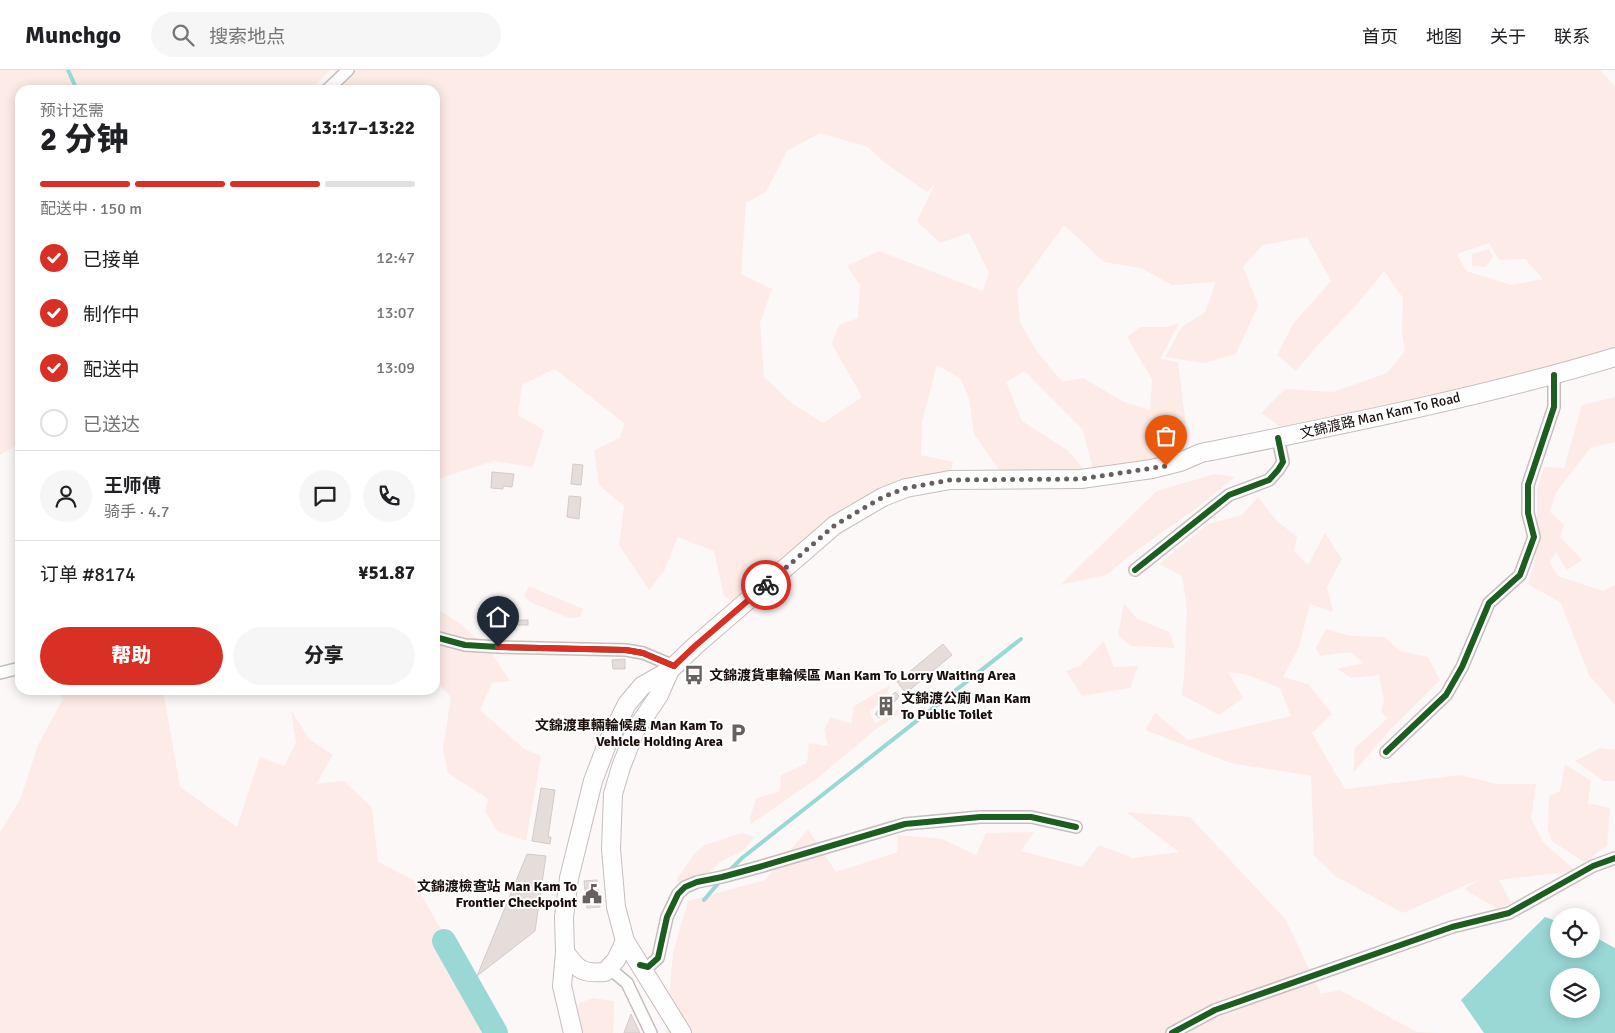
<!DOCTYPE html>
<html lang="zh">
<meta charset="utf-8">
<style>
:root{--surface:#fff;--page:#f6f6f6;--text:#202124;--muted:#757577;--line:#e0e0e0;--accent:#d93025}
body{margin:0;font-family:Signika,"Noto Sans SC",sans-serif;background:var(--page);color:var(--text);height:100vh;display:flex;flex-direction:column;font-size:19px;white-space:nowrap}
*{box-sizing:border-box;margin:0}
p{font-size:16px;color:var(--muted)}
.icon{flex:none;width:28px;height:28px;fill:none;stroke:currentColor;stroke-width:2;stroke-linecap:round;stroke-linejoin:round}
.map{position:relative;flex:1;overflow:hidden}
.panel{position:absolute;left:15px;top:15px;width:425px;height:610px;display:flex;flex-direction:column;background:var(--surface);border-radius:15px;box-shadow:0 2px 12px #0003}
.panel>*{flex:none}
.tools{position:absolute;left:1550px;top:838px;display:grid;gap:10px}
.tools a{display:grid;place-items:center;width:50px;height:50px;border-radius:50%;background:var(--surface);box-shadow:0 2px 12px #0003;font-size:25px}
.pin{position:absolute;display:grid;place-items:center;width:42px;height:42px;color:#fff;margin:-51px -21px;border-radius:50% 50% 50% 0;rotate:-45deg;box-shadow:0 0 5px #0007}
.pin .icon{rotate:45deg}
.courier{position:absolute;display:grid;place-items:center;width:50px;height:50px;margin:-25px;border:4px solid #d93025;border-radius:50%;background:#fff;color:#222;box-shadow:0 1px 6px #0007}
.headline em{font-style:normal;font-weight:800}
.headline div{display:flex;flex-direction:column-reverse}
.headline{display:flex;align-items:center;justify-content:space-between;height:85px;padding:0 25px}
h1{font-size:32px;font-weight:800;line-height:38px}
.bar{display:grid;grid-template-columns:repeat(4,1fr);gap:8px 5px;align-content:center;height:60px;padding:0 25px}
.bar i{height:6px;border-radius:4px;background:var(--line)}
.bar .on{background:var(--accent)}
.bar p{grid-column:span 4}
.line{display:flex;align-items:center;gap:12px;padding:0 25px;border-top:1px solid var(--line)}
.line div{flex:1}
.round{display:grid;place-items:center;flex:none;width:52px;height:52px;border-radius:26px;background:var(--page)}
ol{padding:0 25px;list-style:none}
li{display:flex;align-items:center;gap:15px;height:55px}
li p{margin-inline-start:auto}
li .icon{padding:5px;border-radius:50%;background:var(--accent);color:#fff;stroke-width:4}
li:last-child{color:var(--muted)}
li i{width:28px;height:28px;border:2px solid var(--line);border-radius:50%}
.cta{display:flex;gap:10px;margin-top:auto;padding:10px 25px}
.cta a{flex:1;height:58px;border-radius:30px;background:var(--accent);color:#fff;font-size:20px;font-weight:800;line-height:58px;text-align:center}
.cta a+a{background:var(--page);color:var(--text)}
header{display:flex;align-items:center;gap:30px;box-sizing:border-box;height:70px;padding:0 25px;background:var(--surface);border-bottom:1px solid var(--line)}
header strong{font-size:24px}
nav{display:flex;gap:28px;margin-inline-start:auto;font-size:18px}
.search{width:350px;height:45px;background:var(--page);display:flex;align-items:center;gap:12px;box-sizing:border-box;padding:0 18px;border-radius:28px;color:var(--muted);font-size:19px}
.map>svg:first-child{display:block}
.green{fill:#fdebe7;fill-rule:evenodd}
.water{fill:#99d8d5;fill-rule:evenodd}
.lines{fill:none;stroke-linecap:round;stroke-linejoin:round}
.stream{stroke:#99d8d5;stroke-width:4}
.river{stroke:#99d8d5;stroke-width:24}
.building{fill:#e6dcda;stroke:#d3cbca}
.street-casing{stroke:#c6bebc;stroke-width:14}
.primary-casing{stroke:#c6bebc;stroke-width:20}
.street{stroke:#fffefe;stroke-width:11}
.primary{stroke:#fffefe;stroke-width:18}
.cycleway-casing{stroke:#fff;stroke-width:9}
.cycleway{stroke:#1b5e20;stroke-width:6}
.done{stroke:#68605e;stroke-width:5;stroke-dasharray:0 9}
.route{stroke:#d93025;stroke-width:6}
.labels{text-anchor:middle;stroke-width:4;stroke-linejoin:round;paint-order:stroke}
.street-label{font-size:14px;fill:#190e0c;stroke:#fff}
.poi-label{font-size:14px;font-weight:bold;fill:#190e0c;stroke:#fff;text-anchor:start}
</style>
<header>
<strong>Munchgo</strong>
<div class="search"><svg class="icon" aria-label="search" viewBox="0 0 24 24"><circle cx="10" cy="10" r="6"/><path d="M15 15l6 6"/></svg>搜索地点</div>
<nav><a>首页</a><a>地图</a><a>关于</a><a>联系</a></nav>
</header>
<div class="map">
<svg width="1615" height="963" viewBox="0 0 1615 963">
<rect width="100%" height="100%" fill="#fcf8f7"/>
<g class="green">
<path d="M0 0H330L310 20H20V373L0 385Z"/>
<path d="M334 0H1600L1615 17V285L1292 365 1261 343 1285 319 1333 322 1387 303 1405 281 1402 262 1403 228 1384 201 1358 233 1317 276 1296 301 1277 285 1293 254 1331 211 1307 167 1263 175 1243 197 1258 235 1236 284 1204 293 1165 287 1182 257 1205 242 1216 212 1172 215 1141 198 1104 192 1064 155 1017 220 1020 252 1036 280 1062 312 1083 308 1124 332 1150 340 1152 309 1127 267 1140 257H1166L1179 253 1160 289 1178 292 1187 363 1180 392 1096 411 1083 360 1025 301 1006 312 1022 351 1067 380 1088 404H1002L974 364 969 329 961 309 937 295 922 352 921 385 953 392 951 405 880 420 738 534 724 526 714 481 678 467 664 501 649 520 619 475 624 436 599 415 594 380 620 368 624 353 555 299 522 315 518 345 544 360 533 397 493 391 435 410V20H342ZM820 63 868 77 885 93 927 122 935 114 917 151 940 173 969 163 989 203 983 221 879 181 847 196 860 215 858 248 839 255 832 274 862 327 823 353 793 334 764 307 760 253 772 219 741 204 746 133 766 122 787 81ZM1489 173 1499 190 1525 189 1543 209 1512 215 1466 201 1457 184Z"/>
<path d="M1489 179 1493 187 1486 197 1472 196V184Z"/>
<path d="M1615 327V372L1591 377 1556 422 1550 442 1564 455 1560 467 1582 490 1567 500 1556 482 1549 492 1558 506 1603 521 1615 515V635L1589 605 1561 533 1528 514 1535 492 1537 462V421L1544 397 1564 398 1582 335Z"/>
<path d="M1214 404 1235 407 1195 439 1132 484 1106 505 1060 515 1157 421Z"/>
<path d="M1258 427 1276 450 1297 467 1294 481 1308 495 1325 463 1342 489 1327 517 1333 542 1310 534 1299 577 1283 607 1308 614 1332 644 1312 663 1345 719 1460 705 1497 714H1536L1531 748 1543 772 1576 801 1499 810 1511 833 1498 839 1464 819 1480 809 1403 843 1335 806 1314 785 1311 706 1231 693 1145 660 1155 643 1188 670 1291 646 1280 618 1248 605 1228 602 1243 628 1219 645 1182 625 1184 608 1187 538 1182 506 1159 494 1208 454 1242 445Z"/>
<path d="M529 516 583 539 580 547 569 548 530 532 524 526Z"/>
<path d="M1124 533 1136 548 1169 562 1175 578 1131 576 1118 565Z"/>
<path d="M435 537 462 555 490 581 510 611 492 613 480 640 524 679 541 686 526 771 497 761 485 741 488 729 448 703 443 679 451 627 435 611Z"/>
<path d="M1326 559 1351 566 1384 567 1400 581 1428 587 1440 610 1388 662 1353 703 1355 678 1388 648 1381 642 1384 630 1379 605 1352 608 1337 599 1364 593 1350 582 1320 586 1316 578Z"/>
<path d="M1104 571 1114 597 1138 596 1130 618 1082 626 1066 601 1080 596Z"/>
<path d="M890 615 887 624 870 642 875 653 905 636 904 641 876 659 819 707 751 754 750 748 756 729 780 721 781 705 807 693 809 673 828 676 824 660 831 647 851 654 854 636Z"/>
<path d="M56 620H163L180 717 237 757 260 687 284 696 296 673 291 640 309 669 333 685 316 714 344 711 372 738 378 792 413 810 437 853 474 902 480 929 495 942 502 958 500 963H0V762L20 730 38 675 63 629Z"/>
<path d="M1600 678 1615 680V711H1604L1575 691Z"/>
<path d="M1565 694 1591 711 1588 733 1610 738 1607 776 1584 792 1552 771 1548 761 1549 726 1560 721Z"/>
<path d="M1126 742 1190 747 1286 850 1321 924 1340 920 1417 962 1438 963H666L673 883 688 831 765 810 808 759 836 802 898 782 897 765 942 769 976 785 986 763 1034 762 1021 781 1082 797 1099 775 1133 788 1179 782Z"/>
<path d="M742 763 754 767 744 780 720 792 686 825 677 809 695 783 705 775Z"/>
<path d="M593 928 614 931 613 963H579L577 944 579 933Z"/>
</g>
<path class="water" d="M1545 847 1559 852V879H1591V865L1615 878V963H1484L1461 930ZM1559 906H1591V939H1559Z"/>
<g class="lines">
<g class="stream">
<path d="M68 0 77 20"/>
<path d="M729 801 742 788 1021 569"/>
<path d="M704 830 721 810"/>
</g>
<path class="river" d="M444 871 496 963"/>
</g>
<g class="building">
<path d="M573 394 583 395 581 415 571 414Z"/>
<path d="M492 402 514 404 512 417 503 416V419L491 418Z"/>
<path d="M569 426 581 427 579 449 567 447Z"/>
<rect x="518" y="550" width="10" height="5"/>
<path d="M943 574 952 585 906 623 897 612Z"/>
<path d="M625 589V599H613L612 590Z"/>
<path d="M895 622 899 626 897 629 879 648 875 644Z"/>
<path d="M541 718 555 720 548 767H551L550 774 532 771Z"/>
<path d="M527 784 546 786 535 861 477 906Z"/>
<path d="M597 810 600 837 587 838 584 811Z"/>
<path d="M631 944 640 963H624Z"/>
</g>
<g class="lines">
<defs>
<g id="street">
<path d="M327 20 348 0"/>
<path d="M1135 500 1229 425 1269 410 1278 400 1283 392 1278 368"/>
<path d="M435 567 465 575 498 577 626 580 643 583 674 596"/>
<path d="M0 603 20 598"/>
<path d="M1386 682 1446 625 1462 597 1489 533 1520 505 1534 467 1528 443V415L1554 337V305"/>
<path d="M640 895 648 897 658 888 667 847 678 824 685 817 697 812 722 807 759 797 905 754 980 747H1031L1076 757"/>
<path d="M609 898 627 913 651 963"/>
<path d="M1172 963 1215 940 1452 857 1509 843 1593 796 1615 788"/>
</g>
<g id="primary">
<path d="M670 600 659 625 635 661 621 697 613 724 611 779 616 837 625 871 682 963"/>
<path d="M565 882C578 900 582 904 605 902L616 890 625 871"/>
<path d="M573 963 562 916 565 882 564 847 569 808 593 711 607 674 627 634 642 616 670 600 695 576 835 455 883 427 906 418 950 410 1081 409 1152 399 1180 392 1201 383C1340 355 1479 328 1615 287"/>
</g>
</defs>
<use href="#street" class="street-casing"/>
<use href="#primary" class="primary-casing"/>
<use href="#street" class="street"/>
<use href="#primary" class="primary"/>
<defs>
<g id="cycleway">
<path d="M1135 500 1229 425 1269 410 1278 400 1283 392 1278 368"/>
<path d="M435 567 465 575 498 577 626 580 643 583 674 596"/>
<path d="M1386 682 1446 625 1462 597 1489 533 1520 505 1534 467 1528 443V415L1554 337V305"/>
<path d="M640 895 648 897 658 888 667 847 678 824 685 817 697 812 722 807 759 797 905 754 980 747H1031L1076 757"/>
<path d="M1172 963 1215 940 1452 857 1509 843 1593 796 1615 788"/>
</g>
</defs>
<use href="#cycleway" class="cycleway-casing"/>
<use href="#cycleway" class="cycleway"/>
</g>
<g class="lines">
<path class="done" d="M766 515 835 455 883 427 906 418 950 410 1081 409 1166 396"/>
<path class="route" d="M498 577 626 580 643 583 674 596 695 576 766 515"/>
</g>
<defs>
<symbol id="bus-bare" viewBox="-9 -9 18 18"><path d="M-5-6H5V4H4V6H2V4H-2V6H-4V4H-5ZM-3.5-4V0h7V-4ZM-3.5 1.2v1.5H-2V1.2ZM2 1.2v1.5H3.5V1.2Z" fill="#68605e" stroke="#fff" stroke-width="2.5" paint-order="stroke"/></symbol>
<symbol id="building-bare" viewBox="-9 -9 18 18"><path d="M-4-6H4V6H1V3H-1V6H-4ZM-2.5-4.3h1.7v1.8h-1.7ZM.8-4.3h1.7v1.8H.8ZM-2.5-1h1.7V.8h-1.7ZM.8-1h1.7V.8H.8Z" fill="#68605e" stroke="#fff" stroke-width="2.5" paint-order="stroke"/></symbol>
<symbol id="parking-bare" viewBox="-9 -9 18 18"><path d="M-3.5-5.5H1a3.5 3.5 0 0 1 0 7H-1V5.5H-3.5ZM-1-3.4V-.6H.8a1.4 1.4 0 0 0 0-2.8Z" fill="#68605e" stroke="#fff" stroke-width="2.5" paint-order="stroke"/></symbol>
<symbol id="civic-bare" viewBox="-9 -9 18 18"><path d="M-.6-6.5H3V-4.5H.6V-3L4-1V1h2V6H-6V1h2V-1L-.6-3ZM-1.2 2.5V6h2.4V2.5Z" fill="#68605e" stroke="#fff" stroke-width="2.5" paint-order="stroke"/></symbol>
</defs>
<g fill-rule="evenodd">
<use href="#bus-bare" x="680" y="591" width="28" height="28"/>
<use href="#building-bare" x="872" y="622" width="28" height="28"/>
<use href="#parking-bare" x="724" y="649" width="28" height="28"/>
<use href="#civic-bare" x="578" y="810" width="28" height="28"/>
</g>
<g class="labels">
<g class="street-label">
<text transform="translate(1380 345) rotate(-13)" y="5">文錦渡路 Man Kam To Road</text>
</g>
<g class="poi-label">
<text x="709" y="610">文錦渡貨車輪候區 Man Kam To Lorry Waiting Area</text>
<text x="901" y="633">文錦渡公廁 Man Kam<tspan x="901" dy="16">To Public Toilet</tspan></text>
<text x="723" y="660" text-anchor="end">文錦渡車輛輪候處 Man Kam To<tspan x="723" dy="16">Vehicle Holding Area</tspan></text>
<text x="577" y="821" text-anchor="end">文錦渡檢查站 Man Kam To<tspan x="577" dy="16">Frontier Checkpoint</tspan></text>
</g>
</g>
</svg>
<div class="tools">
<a><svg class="icon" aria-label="locate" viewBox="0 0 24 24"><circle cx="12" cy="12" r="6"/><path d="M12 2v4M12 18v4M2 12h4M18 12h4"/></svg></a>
<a><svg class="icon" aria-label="layers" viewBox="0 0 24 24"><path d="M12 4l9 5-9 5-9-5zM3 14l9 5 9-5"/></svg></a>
</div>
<div class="pin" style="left:1166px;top:396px;background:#ea580c"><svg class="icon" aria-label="bag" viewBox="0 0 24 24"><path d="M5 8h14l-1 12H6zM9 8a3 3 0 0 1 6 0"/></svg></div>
<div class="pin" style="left:498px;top:577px;background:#1f2937"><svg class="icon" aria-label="home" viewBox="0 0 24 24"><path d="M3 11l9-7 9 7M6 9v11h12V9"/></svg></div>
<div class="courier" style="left:766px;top:515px"><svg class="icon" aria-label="bike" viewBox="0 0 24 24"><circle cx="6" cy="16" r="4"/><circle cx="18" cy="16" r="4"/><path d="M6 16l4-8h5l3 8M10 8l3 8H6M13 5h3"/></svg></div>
<section class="panel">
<div class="headline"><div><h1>2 分钟</h1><p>预计还需</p></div><em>13:17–13:22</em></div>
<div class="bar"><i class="on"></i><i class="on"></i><i class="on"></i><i></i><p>配送中 · 150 m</p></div>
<ol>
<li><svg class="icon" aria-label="check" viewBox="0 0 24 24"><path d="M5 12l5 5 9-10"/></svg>已接单<p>12:47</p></li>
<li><svg class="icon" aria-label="check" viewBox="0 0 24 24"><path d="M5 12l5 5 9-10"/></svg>制作中<p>13:07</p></li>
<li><svg class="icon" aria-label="check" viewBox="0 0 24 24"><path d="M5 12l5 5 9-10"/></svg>配送中<p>13:09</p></li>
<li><i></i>已送达</li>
</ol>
<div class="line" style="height:90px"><a class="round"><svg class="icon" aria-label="person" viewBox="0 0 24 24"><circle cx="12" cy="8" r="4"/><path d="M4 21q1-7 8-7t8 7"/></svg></a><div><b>王师傅</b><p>骑手 · 4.7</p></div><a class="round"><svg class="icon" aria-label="chat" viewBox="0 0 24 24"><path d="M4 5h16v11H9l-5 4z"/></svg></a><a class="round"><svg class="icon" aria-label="phone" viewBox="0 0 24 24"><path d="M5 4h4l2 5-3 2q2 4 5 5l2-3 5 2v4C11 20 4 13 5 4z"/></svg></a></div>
<div class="line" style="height:65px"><div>订单 #8174</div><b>¥51.87</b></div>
<div class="cta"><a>帮助</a><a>分享</a></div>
</section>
</div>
